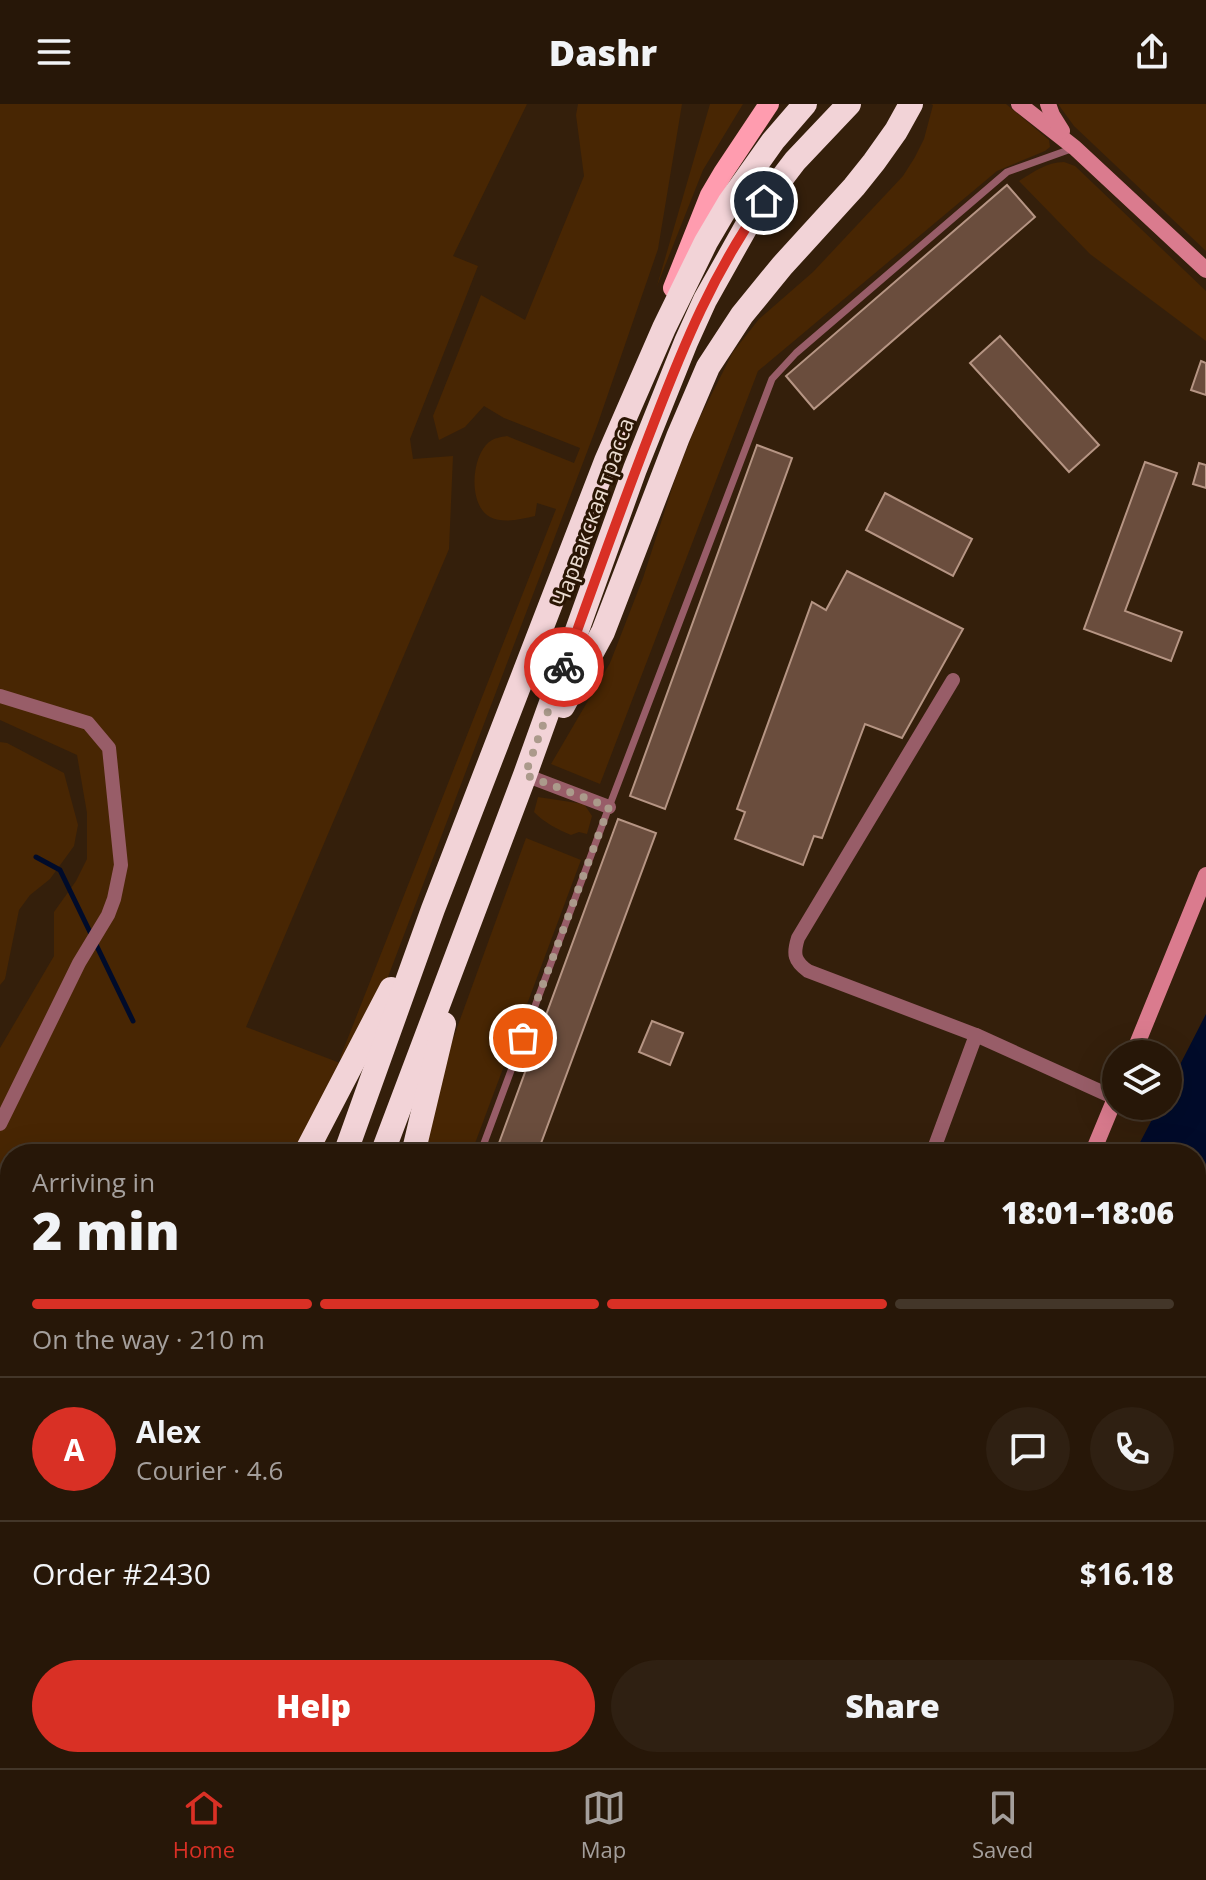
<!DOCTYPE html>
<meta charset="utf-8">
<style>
:root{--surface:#271708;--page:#2f2012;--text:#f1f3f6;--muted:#a49f9c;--line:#433629;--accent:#d93025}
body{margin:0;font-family:"Open Sans",sans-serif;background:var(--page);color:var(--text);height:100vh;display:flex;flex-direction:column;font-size:30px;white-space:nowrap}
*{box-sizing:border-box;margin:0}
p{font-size:26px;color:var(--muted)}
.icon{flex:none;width:44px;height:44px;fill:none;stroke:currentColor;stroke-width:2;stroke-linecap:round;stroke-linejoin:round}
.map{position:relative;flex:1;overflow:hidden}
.drawer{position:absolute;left:0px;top:1040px;width:1206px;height:624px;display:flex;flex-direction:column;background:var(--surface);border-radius:32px 32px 0 0;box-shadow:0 8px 32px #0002,0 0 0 2px var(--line)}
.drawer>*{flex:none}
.buttons{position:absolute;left:1102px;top:936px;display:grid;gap:16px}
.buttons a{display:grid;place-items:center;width:80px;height:80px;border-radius:50%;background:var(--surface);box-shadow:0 8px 32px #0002,0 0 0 2px var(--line);font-size:40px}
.pin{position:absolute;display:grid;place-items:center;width:68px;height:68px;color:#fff;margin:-34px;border:4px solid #fff;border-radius:50%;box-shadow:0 2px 8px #0007}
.courier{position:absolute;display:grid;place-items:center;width:80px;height:80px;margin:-40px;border:6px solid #d93025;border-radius:50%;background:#fff;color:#222;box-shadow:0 2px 10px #0007}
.head em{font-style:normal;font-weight:800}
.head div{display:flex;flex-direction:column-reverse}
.head{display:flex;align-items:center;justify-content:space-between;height:136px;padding:0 32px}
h1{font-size:52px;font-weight:800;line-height:60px}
.bar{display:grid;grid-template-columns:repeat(4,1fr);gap:12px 8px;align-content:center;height:96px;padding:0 32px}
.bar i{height:10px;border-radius:6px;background:var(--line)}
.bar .active{background:var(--accent)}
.bar p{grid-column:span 4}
.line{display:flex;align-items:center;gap:20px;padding:0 32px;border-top:2px solid var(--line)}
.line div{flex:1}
.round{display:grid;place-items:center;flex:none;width:84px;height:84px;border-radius:42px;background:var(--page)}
.cta{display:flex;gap:16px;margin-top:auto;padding:16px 32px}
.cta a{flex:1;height:92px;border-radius:48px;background:var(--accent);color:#fff;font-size:32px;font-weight:800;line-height:92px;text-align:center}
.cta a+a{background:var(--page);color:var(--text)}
header{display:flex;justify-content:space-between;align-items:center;height:104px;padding:0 32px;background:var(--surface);font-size:36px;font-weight:800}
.tabs{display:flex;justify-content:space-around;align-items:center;height:112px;border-top:2px solid var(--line);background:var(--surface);font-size:22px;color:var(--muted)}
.tabs a{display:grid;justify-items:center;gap:4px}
.tabs .active{color:var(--accent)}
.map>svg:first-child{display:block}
.green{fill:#482603}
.water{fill:#000b2a}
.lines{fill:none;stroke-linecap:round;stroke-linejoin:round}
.stream{stroke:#000b2a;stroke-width:5}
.building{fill:#6a4d3d;stroke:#b69584;stroke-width:2}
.lane{stroke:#985d68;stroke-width:7}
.street{stroke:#985d68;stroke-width:14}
.secondary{stroke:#da7b8e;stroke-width:16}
.primary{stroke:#ff9caf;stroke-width:20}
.highway{stroke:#f2d3d7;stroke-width:24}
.done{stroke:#ab9a8b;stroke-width:8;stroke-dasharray:0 14.4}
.route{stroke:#d93025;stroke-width:10}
.labels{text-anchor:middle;stroke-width:6;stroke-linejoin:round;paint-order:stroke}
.street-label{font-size:22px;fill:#ebdcd0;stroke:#2a1503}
</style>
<header><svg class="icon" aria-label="menu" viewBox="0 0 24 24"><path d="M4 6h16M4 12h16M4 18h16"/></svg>Dashr<svg class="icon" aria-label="share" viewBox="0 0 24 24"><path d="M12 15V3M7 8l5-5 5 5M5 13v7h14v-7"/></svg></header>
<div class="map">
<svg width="1206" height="1664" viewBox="0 0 1206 1664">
<rect width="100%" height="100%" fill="#341f0b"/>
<g class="green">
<path d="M0 0H527L453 152 478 162 410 335 413 355 453 352 449 445 246 923 353 964 321 1050H10V1351L0 1348V944L54 852V808L76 777 87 755V709L77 651 0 616Z"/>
<path d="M578 0H682L658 145 598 319 355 960 340 954 556 405 537 399 535 412C521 415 504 420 490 413 468 401 471 353 489 338 494 334 501 333 507 332L574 359 580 344 504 314 484 302 465 323 439 336 433 312 481 191 525 216 584 72 576 11Z"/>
<path d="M710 0H743L703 66 657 182Z"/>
<path d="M931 0H1006L1049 36 1050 43 1045 47 997 67 758 267 600 680 551 660 610 559 643 474 677 369 698 317 733 248 759 215 813 168 903 72 915 53 924 35 933 1Z"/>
<path d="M1058 0H1206V147L1074 22Z"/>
<path d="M1064 58 1075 62 1206 187V237L1090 150 1019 77C1034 68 1046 58 1064 58Z"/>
<path d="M0 638 7 639 64 669 78 721 74 742 50 775 30 791 19 806 5 875 0 881Z"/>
<path d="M538 693 584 700 592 712 587 730 579 728 571 731C557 725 545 719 534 708Z"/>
<path d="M526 734 581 756 471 1050H422L425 1012Z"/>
<path d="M1206 1282V1664H1057L1050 1654H1196V1288Z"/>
</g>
<g class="water">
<path d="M1206 910V1095L1196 1112V1050H1134L1159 1002H1168V984Z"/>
<path d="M865 1654H969L967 1664H863Z"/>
</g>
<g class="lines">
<g class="stream">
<path d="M36 753 60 766 133 917"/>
<path d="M0 1215 10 1224"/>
</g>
</g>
<g class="building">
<path d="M1007 81 1035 113 814 305 786 272Z"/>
<path d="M1000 232 1099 341 1069 368 970 259Z"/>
<path d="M1201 257 1206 259V291L1191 286Z"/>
<path d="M757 341 792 354 665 705 630 692Z"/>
<path d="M1145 358 1177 369 1125 507 1182 528 1171 557 1084 525Z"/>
<path d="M1199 359 1206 361V384L1193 380Z"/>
<path d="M885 389 972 435 953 472 866 426Z"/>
<path d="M847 467 963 525 902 634 865 620 822 734 814 732 803 761 735 735 745 708 737 705 812 498 826 506Z"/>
<path d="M618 715 656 729 537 1050H495Z"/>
<path d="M652 917 683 929 670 961 639 948Z"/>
<path d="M10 1586V1654H14L11 1664H0V1613Z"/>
<path d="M270 1654H296L293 1664H267Z"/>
</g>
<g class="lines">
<g class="lane">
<path d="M480 1050 609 703 772 275 796 249 1007 68 1071 45"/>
<path d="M250 1664 254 1654"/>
</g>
<g class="street">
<path d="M953 576 798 834C793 850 794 857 808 867L976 931 1115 994"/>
<path d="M0 592 88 619 109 644 121 761 114 795 108 811 79 859 0 1020"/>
<path d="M525 671 609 703"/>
<path d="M932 1050 976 931"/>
<path d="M1196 1154 1206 1138"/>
<path d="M1032 1654 1039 1664"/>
<path d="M26 1664 30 1654"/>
<path d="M837 1664V1654"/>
</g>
<g class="secondary">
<path d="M1019 0 1075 44 1206 166"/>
<path d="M1048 0 1052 11 1062 27"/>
<path d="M1133 950 1206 771"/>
<path d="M1092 1050 1116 992"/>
<path d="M796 1664 801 1654"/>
</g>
<path class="primary" d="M673 184 710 91 723 69 769 0"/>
<g class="highway">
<path d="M563 602 603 528 678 333 708 263 742 211 782 162 854 83 874 58 896 27 911 0"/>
<path d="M305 1050 391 885"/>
<path d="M345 1050 433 805 606 357 664 224 706 138 729 99 773 37 805 0"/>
<path d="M382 1050 525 671 635 365 686 238 705 196 750 116 795 57 849 0"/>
<path d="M413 1050 444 920"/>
<path d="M122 1664 126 1654"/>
<path d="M152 1664 155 1654"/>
</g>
</g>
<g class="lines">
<path class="done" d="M523 934 609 703 525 671 564 563"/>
<path class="route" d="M564 563C593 482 622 401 653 321 684 240 713 169 764 97"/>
</g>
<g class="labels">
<g class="street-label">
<text transform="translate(593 408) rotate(-70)" y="8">Чарвакская трасса</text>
</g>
</g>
</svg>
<div class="buttons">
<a><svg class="icon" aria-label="layers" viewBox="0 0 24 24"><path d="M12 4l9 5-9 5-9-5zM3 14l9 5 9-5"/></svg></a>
</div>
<div class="pin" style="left:523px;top:934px;background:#ea580c"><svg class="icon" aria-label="bag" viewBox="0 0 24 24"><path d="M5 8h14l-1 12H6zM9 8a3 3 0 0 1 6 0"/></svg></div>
<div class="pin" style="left:764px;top:97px;background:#1f2937"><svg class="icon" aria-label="home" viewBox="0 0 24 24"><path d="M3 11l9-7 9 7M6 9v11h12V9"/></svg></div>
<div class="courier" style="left:564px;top:563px"><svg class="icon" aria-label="bike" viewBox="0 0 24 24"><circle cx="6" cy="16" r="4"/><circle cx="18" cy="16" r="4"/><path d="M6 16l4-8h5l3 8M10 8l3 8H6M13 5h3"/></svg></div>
<section class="drawer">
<div class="head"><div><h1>2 min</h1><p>Arriving in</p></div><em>18:01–18:06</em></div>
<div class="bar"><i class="active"></i><i class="active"></i><i class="active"></i><i></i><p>On the way · 210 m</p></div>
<div class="line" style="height:144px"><b class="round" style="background:var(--accent);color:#fff">A</b><div><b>Alex</b><p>Courier · 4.6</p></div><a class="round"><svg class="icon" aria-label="chat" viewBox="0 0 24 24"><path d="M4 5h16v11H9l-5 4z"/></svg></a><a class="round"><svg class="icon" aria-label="phone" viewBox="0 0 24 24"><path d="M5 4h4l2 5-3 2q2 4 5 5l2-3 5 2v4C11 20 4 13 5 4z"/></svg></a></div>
<div class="line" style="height:104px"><div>Order #2430</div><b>$16.18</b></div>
<div class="cta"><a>Help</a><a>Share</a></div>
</section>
</div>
<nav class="tabs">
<a class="active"><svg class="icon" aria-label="home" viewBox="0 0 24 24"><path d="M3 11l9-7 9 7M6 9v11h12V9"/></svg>Home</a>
<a><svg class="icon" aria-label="map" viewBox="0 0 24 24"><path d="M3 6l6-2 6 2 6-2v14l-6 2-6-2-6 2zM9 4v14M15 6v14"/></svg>Map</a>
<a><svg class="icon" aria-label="saved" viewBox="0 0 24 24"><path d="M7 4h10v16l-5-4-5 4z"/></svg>Saved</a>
</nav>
